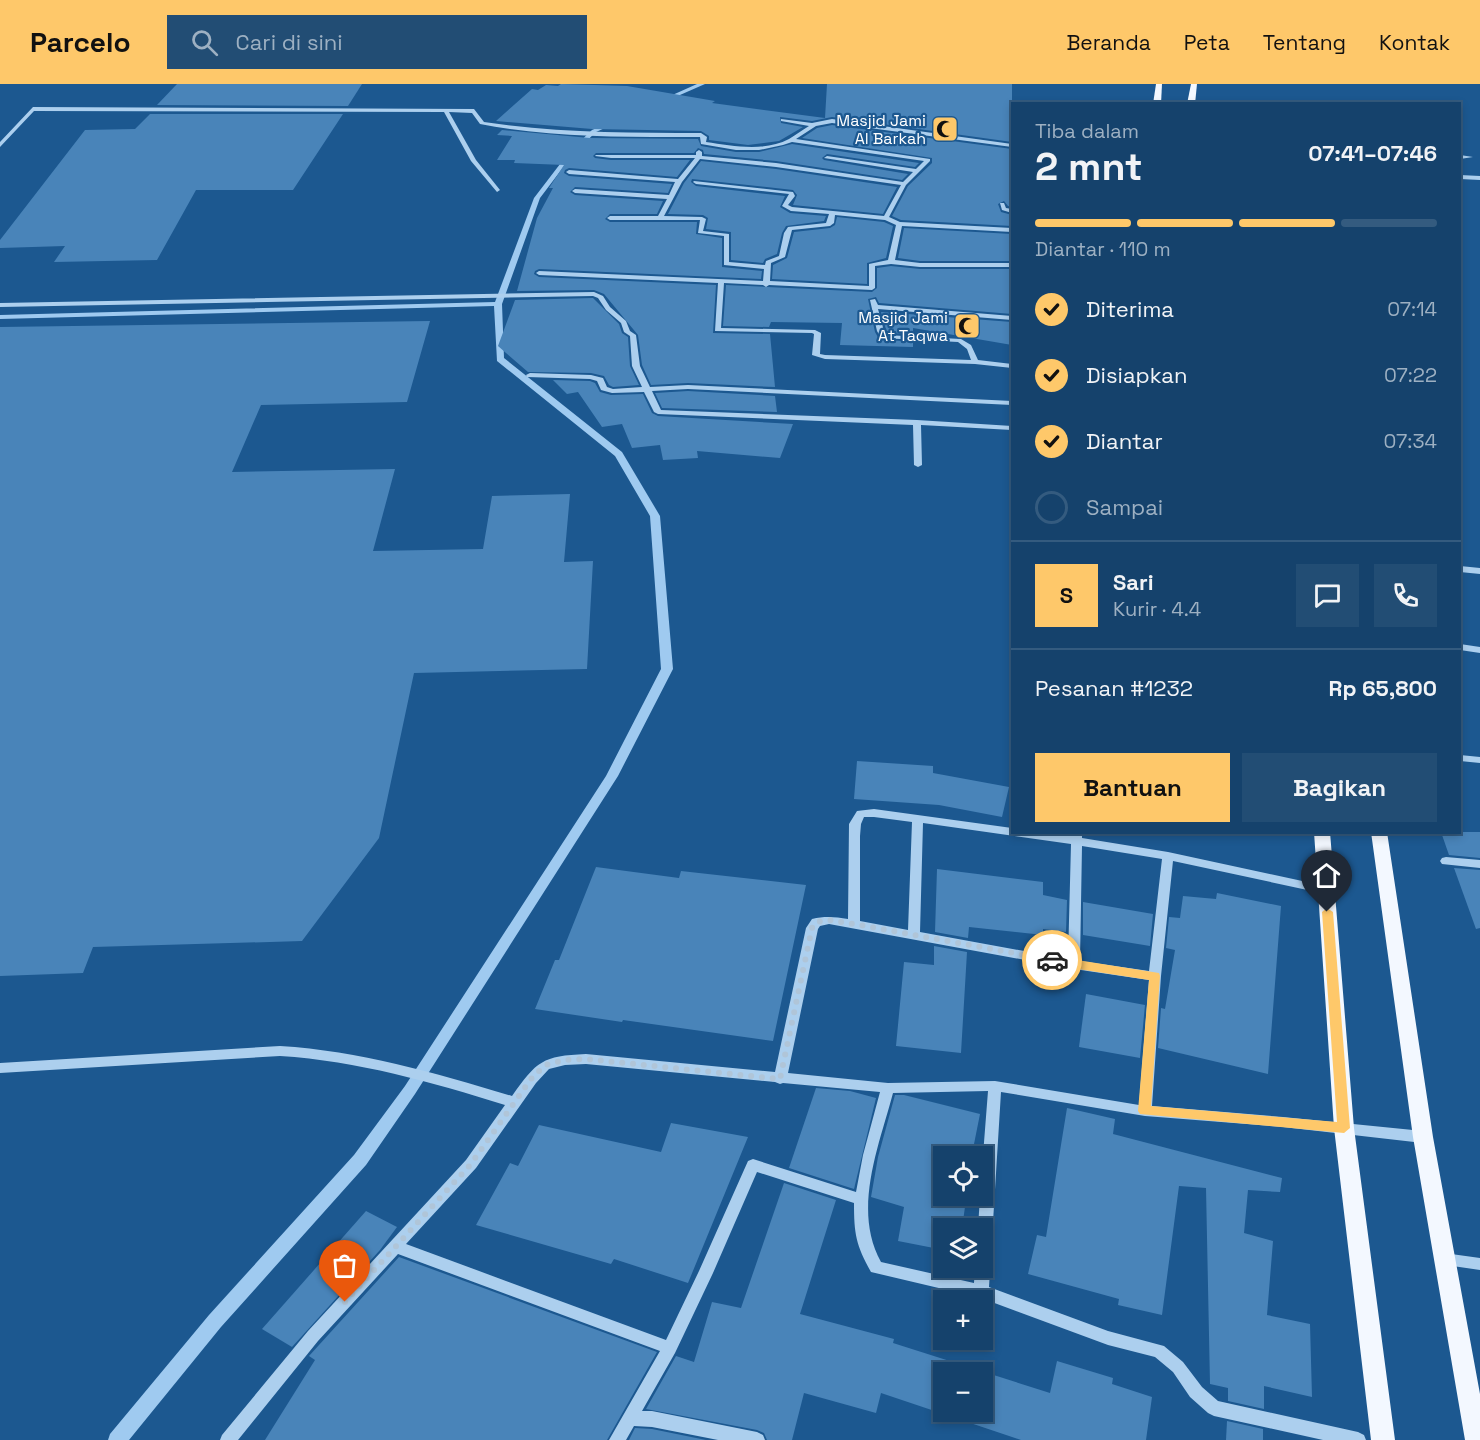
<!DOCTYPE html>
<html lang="id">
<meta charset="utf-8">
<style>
:root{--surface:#15426c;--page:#224d74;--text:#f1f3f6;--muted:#9db0c2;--line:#345b7f;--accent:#fec86a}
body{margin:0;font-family:"Space Grotesk",sans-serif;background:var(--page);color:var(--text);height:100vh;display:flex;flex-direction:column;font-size:22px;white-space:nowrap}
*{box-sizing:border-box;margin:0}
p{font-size:20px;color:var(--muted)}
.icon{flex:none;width:33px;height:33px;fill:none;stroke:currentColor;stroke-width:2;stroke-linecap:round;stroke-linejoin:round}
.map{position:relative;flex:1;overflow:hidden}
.panel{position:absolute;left:1011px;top:18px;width:450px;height:732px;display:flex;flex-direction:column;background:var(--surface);border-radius:0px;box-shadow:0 3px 9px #0003,0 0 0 2px var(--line)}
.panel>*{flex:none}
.controls{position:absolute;left:933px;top:1062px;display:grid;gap:12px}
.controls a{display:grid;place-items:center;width:60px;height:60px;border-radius:0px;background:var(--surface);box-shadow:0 3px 9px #0003,0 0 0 2px var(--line);font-size:30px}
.pin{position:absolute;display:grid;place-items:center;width:51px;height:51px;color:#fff;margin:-62px -26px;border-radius:50% 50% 50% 0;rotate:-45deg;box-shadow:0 0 6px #0007}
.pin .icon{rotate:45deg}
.courier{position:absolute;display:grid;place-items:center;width:60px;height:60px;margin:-30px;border:4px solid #fec86a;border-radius:50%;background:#fff;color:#222;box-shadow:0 2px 8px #0007}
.summary em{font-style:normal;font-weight:600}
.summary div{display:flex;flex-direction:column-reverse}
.summary{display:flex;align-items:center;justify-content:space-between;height:102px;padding:0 24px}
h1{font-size:39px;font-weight:600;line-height:45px}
.bar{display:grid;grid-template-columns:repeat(4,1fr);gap:9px 6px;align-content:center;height:72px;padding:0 24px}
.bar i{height:8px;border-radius:4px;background:var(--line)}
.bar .current{background:var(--accent)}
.bar p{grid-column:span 4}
.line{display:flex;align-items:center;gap:15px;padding:0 24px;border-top:2px solid var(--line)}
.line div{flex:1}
.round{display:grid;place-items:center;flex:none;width:63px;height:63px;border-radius:0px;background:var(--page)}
ol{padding:0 24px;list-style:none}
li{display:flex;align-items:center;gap:18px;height:66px}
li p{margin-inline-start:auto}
li .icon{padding:6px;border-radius:50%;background:var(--accent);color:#111;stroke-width:4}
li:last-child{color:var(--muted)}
li i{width:33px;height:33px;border:3px solid var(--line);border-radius:50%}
.button{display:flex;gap:12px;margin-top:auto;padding:12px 24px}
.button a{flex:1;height:69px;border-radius:0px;background:var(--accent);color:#111;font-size:24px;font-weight:600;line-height:69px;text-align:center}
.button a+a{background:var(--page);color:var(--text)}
header{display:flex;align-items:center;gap:36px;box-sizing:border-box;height:84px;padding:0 30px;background:var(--accent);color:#111}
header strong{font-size:28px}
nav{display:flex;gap:33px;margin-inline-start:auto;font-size:21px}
.search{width:420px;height:54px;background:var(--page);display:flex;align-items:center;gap:15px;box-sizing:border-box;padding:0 21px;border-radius:0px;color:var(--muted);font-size:22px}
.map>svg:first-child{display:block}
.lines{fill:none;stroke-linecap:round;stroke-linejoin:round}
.stream{fill:#9fcaf0;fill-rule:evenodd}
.building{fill:#4984b9;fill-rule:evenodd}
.minor{fill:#accfee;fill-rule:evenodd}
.major{fill:#f3f8ff;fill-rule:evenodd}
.route{fill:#fec86a}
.done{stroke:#b0c5d8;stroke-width:6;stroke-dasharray:0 10.8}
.labels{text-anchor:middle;stroke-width:4.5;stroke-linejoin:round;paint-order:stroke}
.far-poi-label{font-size:16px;fill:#fff;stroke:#1c5890;text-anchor:end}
</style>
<header>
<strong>Parcelo</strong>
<div class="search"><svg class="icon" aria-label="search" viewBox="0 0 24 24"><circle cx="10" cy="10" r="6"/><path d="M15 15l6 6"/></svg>Cari di sini</div>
<nav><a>Beranda</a><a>Peta</a><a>Tentang</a><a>Kontak</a></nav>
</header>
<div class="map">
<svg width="1480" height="1356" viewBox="0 0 1480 1356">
<rect width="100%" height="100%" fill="#1c5890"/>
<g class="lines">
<g class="stream">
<path d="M697 0H705L664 18 659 17Z"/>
<path d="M611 38 616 39 596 48 574 69 540 114 502 220 504 274 622 368 660 432 673 585 618 692 415 1010 366 1081 221 1243 129 1356H108L110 1350 209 1231 354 1071 405 1002 606 692 661 585 650 432 615 372 497 277 494 222 0 235V231L495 218 534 114 570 67 592 46Z"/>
</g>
</g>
<g class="building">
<path d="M177 0H362L348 22 157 21Z"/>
<path d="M561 0 627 2 715 17 712 19 825 34 827 0H1012V58L832 33 812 37 780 33 781 39 803 43 779 57 748 61 709 56V52L701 47 592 45 496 37 532 5 538 6 546 1 558 2Z"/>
<path d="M150 30H343L293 106H196L157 176 54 178 65 162 0 164V156L85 46 135 45Z"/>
<path d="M832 41 1012 65V123L1008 122 1004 117 998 120 1001 128 1012 131V142L901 136 892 132 908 102 932 79V74L802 54 817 44Z"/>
<path d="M502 46 590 54 698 55 701 62 736 68H759L792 60 919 79 915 83 827 70 822 74 824 76 908 90 902 96 776 77 704 70 703 66 698 64 694 69H596L593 72 595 74 611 76H690L677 93 569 84 565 86 564 89 569 92 672 100 668 109 575 103 570 108 575 111 663 117 657 130H610L605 135 610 138H697L696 150 722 154V183L762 187 761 195 539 185 535 187 534 190 539 193 716 201 713 249 770 250 775 303 688 299 651 301 642 281 638 251 604 210 594 206 517 207 537 134 553 104H549L564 81 514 79 515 76H497L512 52 497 51Z"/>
<path d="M701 77 776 85 897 103 883 130 793 121 797 111 793 106 692 95 691 98 696 102 785 112 780 123 790 129 826 132 824 137 786 142 782 149 777 170 765 175 763 179 731 176V148L706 145 708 134 703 131 668 130 684 99Z"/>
<path d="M837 133 884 138 893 142 886 174 867 179V200L772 195 773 181 787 174 794 148 830 144 835 141Z"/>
<path d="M904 144 1012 150V177H920L898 174Z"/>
<path d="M891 182 920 185H1012V230L879 219 876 213 868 215 875 248 879 255 913 258V263L840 261 842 239 771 238 769 243 723 242 726 201 872 208 877 204V184Z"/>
<path d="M593 214 619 240 622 249 628 253 630 282 639 301 613 303 609 301 604 292 591 289 528 288 498 262 515 216Z"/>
<path d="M881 228 1012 238V261L913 244V250L887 249Z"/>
<path d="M430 237 407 318 261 321 232 388 395 385 373 467 483 465 492 412 570 410 564 478 593 477 587 585 414 589 379 754 302 857 93 863 83 889 0 892V243Z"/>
<path d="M553 296 590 297 595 299 600 308 611 311 643 310 652 329 658 332 793 340 780 374 697 367 698 374 663 376 660 361 632 364 622 340 602 343 578 308 567 310Z"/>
<path d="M688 307 775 312 777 328 662 324 655 309Z"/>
<path d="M857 677 933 682V689L1009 703 1002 733 939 721 854 715Z"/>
<path d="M1441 748H1480V774L1449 771Z"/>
<path d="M596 783 679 794 681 787 806 801 773 957 623 936 622 938 535 925 555 876H559Z"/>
<path d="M1454 784 1480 786V844L1476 845Z"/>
<path d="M937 785 1043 798V811L1067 816 1066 848 1043 845V851L969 843 968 854 935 848Z"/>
<path d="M1217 809 1281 822 1268 990 1158 964 1161 924 1165 925 1175 866 1166 864 1169 833 1180 834 1183 812 1216 815Z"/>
<path d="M1083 818 1153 830 1150 862 1083 851Z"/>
<path d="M934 862 967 868 961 969 896 962 904 878 934 881Z"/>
<path d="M1086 910 1145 921 1140 974 1079 963Z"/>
<path d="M816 1004 850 1007 876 1014 854 1105 789 1084Z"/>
<path d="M895 1011H904L980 1030 972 1070 978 1072H944V1112H972L970 1124 965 1123 962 1144H944V1166L898 1157 904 1123 871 1113 878 1073Z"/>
<path d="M1067 1024 1115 1035 1113 1050 1282 1094 1280 1108 1248 1106 1244 1149 1273 1157 1267 1231 1310 1240 1312 1313 1264 1302V1325L1228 1317V1304L1210 1300 1206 1104 1179 1102 1162 1231 1118 1221 1119 1215 1028 1190 1037 1151 1046 1153Z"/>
<path d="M671 1039 748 1053 688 1199 614 1175 611 1180 476 1141 510 1079 518 1082 539 1041 661 1068Z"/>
<path d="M784 1099 836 1116 800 1230 894 1255 893 1259 1050 1309 1057 1277 1113 1294 1112 1300 1152 1313 1146 1356H1021L881 1309 876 1329 804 1309 792 1356H767L764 1349 757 1346 646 1325 676 1272 694 1278 712 1218 741 1224ZM944 1288H982V1328H944Z"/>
<path d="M366 1127 397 1143 380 1166 292 1263 262 1245Z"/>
<path d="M399 1173 657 1268 607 1356H265L315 1276 309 1272Z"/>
<path d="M1227 1337 1263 1345V1356H1226Z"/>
<path d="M635 1344 652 1345 706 1356H629Z"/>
</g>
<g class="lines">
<g class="minor">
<path d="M33 23 474 25 484 38C556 49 628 49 701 49L707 53 706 58C733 62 764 68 789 55 796 51 802 46 809 42L781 37V35L812 39 832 35 1012 60V63L832 39 816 42 796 55 930 75V77L906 101 889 133 900 138 1012 144V148L902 142 895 176 920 179H1012V183H920L891 180 875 182V204L872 206 769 201 766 203 763 201 724 199 721 244 815 246 821 249 820 270 825 271 971 276 967 265 958 258 881 254 877 247 870 216 875 215 878 221 1012 232V236L878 225 885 251 961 255 971 261 978 276 1012 280V284L975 280 825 275 812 271 814 250 812 249 715 247 718 199 539 191 536 189 539 187 763 197 764 185 724 181V152L698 149 700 136H610L607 134 610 132H658L667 115 575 109 572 107 575 105 669 111 675 98 569 90 566 88 569 86 678 95 695 74H611L595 72 596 71H696V68L699 66 702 68V72L776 79 903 98 913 88 824 74 827 72 916 85 924 77 792 58 783 61 759 66H736L701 60 700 53C627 53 552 54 480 40L472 29 449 28 476 76 500 106 497 108 471 77 444 28 34 27 0 63V58ZM700 75 776 83 901 101 884 132 792 123 788 121 795 112 793 108 694 97 693 98 696 100 789 110 782 122 791 127 829 130 826 139 788 143 784 149 779 172 766 177 765 181 729 178V150L703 147 706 135 702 133 664 132 682 98ZM835 131 885 136 896 141 888 176 869 180V202L770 197 771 179 785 173 792 146 830 142 834 139Z"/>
<path d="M1460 71 1473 73 1460 75Z"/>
<path d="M1460 91 1480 92V96L1460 95Z"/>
<path d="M1000 119H1004L1006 124 1012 125V129L1002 126Z"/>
<path d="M594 208 603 212 610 223 626 237 630 247 636 251 640 282 650 303 688 301 1012 317V321L688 305 652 307 661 326 917 336 1012 342V346L921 341 922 381 918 383 914 381 913 341 658 330 654 328 644 308 612 309 601 306 597 297 590 295 527 293 526 291 530 289 591 291 603 294 607 303 613 305 642 303 632 282 630 252 624 248 621 239 606 226 598 214 593 212 0 223V219Z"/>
<path d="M1460 482 1480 484V490L1460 488Z"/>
<path d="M1460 560 1480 563V569L1460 566Z"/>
<path d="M1460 671 1480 673V679L1460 677Z"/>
<path d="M874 725 1012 744V748H1043L1071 752V748H1082V754L1168 768 1330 803 1332 806 1330 809 1326 810 1173 777 1161 892 1152 1022 1283 1033 1423 1047 1428 1049 1430 1053 1428 1057 1423 1059 1283 1043 1145 1032 1001 1008 989 1203 1108 1247 1164 1262 1183 1278 1202 1303 1218 1317 1358 1348 1364 1351 1366 1356H1323L1214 1332 1208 1329 1190 1313 1173 1288 1155 1273 1108 1261 981 1214 871 1188C856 1161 854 1150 854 1119L757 1088 713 1189 675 1269 642 1327H652L757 1348 763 1351 765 1356H718L652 1343 634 1342 626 1356H609L660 1267 398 1170 318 1257 238 1356H220L222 1351 308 1247 466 1076 505 1021C431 998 358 977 280 972L0 989V979L280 962C360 967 435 989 512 1012 537 977 542 972 586 970L775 988 806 844 812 835C825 832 835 833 848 835L849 740 857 727ZM864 733H874L912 738 908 846 860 837V752L861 740ZM923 739 1071 760 1068 875 920 848ZM1082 762 1162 775 1149 887 1080 877ZM829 840 1074 885 1149 896 1139 1021 995 997 888 999 788 989 818 845 820 842ZM586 980 775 998 780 1000 783 999 880 1008 863 1071 856 1108 753 1075 748 1077 699 1187 666 1256 406 1160 476 1084 536 999 549 985 565 981ZM988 1007 982 1084V1112H980L978 1144H982V1184H975L974 1199 881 1178C852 1126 879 1062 893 1009Z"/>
<path d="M1446 773 1480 776V784L1442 780 1440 777 1442 774Z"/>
<path d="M1444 1169 1480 1174V1186L1439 1180 1437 1175 1439 1170Z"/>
</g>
<g class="major">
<path d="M1156 0H1162L1161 20H1153Z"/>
<path d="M1191 0H1197L1195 20H1187Z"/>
<path d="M1314 748H1330L1354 1044 1395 1356H1371L1334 1044Z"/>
<path d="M1371 748H1387L1433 1053 1480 1310V1356H1465L1413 1053Z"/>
</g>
</g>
<path class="route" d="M1327 824 1333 828 1350 1044 1344 1049 1140 1030 1138 1027 1149 896 1052 881 1047 876 1052 872 1159 889 1160 892 1151 1022 1337 1038 1322 828Z"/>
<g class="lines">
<path class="done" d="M345 1218 471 1080 531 995 545 981 565 976 586 975 780 995 812 844 816 838 829 836 854 840 1052 876"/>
</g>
<defs>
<symbol id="mosque-square" viewBox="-11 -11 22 22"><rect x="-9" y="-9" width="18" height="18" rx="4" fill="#fec86a" stroke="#1c5890"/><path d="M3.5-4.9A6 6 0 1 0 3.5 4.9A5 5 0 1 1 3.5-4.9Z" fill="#111"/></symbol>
</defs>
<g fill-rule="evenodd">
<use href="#mosque-square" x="930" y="30" width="30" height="30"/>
<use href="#mosque-square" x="952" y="227" width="30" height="30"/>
</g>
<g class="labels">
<g class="far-poi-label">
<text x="926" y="42">Masjid Jami<tspan x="926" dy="18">Al Barkah</tspan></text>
<text x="948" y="239">Masjid Jami<tspan x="948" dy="18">At Taqwa</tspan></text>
</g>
</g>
</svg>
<div class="controls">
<a><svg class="icon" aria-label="locate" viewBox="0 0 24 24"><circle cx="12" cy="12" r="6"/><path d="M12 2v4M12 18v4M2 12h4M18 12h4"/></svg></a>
<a><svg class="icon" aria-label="layers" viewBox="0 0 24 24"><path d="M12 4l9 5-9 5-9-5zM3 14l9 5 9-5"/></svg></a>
<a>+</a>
<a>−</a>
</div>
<div class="pin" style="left:345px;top:1218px;background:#ea580c"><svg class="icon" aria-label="bag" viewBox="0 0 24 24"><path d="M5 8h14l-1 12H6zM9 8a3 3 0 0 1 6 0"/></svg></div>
<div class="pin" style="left:1327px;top:828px;background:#1f2937"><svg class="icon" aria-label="home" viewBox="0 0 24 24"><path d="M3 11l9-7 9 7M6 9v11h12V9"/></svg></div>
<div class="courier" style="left:1052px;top:876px"><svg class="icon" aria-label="car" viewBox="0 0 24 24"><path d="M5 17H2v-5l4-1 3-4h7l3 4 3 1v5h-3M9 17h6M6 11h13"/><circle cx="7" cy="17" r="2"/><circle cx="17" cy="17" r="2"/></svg></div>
<section class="panel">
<div class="summary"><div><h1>2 mnt</h1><p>Tiba dalam</p></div><em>07:41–07:46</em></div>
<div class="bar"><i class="current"></i><i class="current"></i><i class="current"></i><i></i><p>Diantar · 110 m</p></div>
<ol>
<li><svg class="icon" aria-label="check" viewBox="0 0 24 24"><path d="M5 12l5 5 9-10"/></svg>Diterima<p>07:14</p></li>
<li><svg class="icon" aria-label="check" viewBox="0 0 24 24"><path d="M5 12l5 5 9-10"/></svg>Disiapkan<p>07:22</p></li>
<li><svg class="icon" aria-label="check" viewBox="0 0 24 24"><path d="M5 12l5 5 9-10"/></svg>Diantar<p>07:34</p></li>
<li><i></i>Sampai</li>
</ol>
<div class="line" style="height:108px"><b class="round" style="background:var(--accent);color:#111">S</b><div><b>Sari</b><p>Kurir · 4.4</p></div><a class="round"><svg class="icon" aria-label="chat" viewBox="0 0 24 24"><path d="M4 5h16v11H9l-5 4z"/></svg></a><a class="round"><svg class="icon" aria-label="phone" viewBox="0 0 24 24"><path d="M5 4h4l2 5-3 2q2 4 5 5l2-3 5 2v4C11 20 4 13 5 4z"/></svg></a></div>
<div class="line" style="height:78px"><div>Pesanan #1232</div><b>Rp 65,800</b></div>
<div class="button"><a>Bantuan</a><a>Bagikan</a></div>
</section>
</div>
